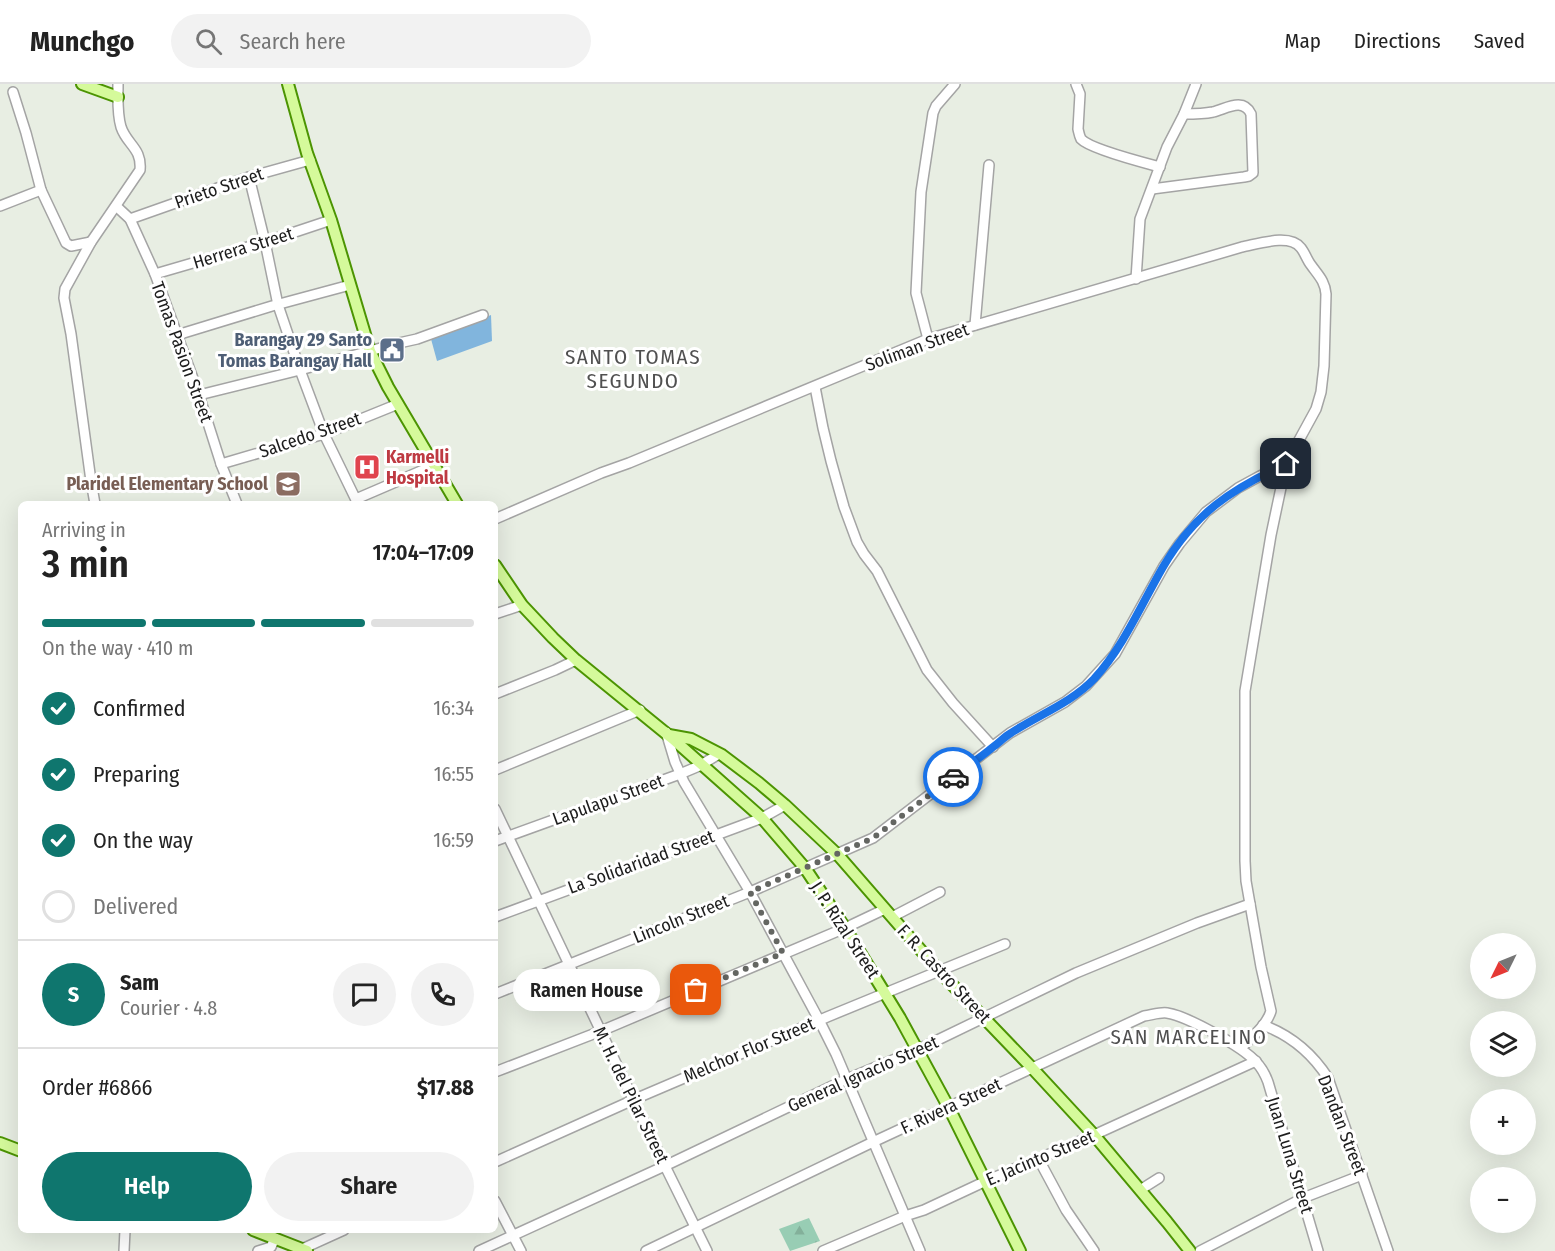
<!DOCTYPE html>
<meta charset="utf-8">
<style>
:root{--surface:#fff;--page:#f2f2f2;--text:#222;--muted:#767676;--line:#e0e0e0;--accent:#0f766e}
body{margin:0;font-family:"Fira Sans Condensed",sans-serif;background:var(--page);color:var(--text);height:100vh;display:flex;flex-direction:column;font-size:22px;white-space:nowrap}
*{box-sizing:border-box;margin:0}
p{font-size:20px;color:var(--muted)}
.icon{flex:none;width:33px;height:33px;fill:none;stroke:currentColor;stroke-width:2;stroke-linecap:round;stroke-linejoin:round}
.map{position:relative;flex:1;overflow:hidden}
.drawer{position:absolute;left:18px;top:417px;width:480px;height:732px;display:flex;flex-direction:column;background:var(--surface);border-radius:9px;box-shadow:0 6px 24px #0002}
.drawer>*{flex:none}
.needle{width:39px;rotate:227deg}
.buttons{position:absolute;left:1470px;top:849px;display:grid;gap:12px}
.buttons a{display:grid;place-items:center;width:66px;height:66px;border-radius:50%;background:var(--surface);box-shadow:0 6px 24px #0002;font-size:30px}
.pin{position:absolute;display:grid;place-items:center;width:51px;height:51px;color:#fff;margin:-26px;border-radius:12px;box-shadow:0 3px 9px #0006}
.courier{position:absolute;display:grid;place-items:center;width:60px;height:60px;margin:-30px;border:4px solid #1a73e8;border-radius:50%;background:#fff;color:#222;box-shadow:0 2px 8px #0007}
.bubble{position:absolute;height:42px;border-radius:21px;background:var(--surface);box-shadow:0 6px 24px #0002;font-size:20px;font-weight:600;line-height:42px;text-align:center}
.overview em{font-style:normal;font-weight:600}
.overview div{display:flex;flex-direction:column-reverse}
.overview{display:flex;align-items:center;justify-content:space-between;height:102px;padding:0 24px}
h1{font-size:39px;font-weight:600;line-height:45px}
.bar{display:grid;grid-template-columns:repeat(4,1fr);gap:9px 6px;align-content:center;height:72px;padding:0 24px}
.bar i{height:8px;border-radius:4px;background:var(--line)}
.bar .active{background:var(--accent)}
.bar p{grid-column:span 4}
.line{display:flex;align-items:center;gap:15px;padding:0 24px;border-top:2px solid var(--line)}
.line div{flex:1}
.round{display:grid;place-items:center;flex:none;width:63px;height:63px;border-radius:32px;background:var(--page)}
ol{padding:0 24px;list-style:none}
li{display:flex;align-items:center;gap:18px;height:66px}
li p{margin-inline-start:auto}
li .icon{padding:6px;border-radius:50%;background:var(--accent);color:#fff;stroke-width:4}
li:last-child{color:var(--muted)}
li i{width:33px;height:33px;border:3px solid var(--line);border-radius:50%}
.action{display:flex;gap:12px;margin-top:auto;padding:12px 24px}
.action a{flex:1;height:69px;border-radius:36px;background:var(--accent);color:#fff;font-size:24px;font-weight:600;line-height:69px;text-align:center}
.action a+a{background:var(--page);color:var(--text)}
header{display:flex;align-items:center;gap:36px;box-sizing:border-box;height:84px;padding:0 30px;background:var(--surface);border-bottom:2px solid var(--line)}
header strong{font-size:28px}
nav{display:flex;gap:33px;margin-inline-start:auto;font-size:21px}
.search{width:420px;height:54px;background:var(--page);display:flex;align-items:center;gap:15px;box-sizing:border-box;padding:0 21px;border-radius:33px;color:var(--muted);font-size:22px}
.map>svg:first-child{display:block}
.forest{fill:url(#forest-firs)}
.pitch{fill:#81b5dd}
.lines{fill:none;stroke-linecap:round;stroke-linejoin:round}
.minor-casing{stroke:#a4a4a4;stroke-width:12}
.major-casing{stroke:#4c9402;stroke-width:14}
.minor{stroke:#fff;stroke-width:9}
.major{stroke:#d5fa9b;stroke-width:10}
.done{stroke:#646662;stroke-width:6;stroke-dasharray:0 10.8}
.route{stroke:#1a73e8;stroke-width:8}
.labels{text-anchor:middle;stroke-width:6;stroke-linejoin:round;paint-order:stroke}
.street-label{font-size:18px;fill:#1d1d1d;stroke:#fff}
.service-label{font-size:18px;font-weight:bold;fill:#4e5e75;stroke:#fff;text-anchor:end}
.health-label{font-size:18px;font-weight:bold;fill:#be3a42;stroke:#fff;text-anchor:start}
.education-label{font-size:18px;font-weight:bold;fill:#785e54;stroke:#fff;text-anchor:end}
.quarter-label{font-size:21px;letter-spacing:1.5px;fill:#505050;stroke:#fff}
</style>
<header>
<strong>Munchgo</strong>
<div class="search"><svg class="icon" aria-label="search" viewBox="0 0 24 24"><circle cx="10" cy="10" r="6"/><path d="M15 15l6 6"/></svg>Search here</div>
<nav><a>Map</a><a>Directions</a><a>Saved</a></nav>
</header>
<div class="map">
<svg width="1555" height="1167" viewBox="0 0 1555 1167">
<defs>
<pattern id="forest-firs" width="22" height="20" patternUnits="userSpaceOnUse" patternTransform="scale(1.5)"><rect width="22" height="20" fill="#98cdb4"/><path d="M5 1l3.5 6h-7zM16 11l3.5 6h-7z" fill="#83b09a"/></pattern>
</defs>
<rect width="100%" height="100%" fill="#e8eee3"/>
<path class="forest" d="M809 1134 820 1157 790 1167 779 1145Z"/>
<path class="pitch" d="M491 231 492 257 437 277 431 255Z"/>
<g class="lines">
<defs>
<g id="minor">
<path d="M1076 0 1080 10 1078 45C1079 49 1079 51 1081 55 1090 65 1145 79 1160 83"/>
<path d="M13 8 26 49 41 106 66 159 71 162 91 158"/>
<path d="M249 93 265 158 278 221 300 286 324 350 358 420"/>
<path d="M1152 105 1244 93 1249 92 1253 89 1251 30C1243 13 1226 25 1213 28 1203 30 1194 30 1184 30"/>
<path d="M0 122 41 106"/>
<path d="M116 122 130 135 155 190 199 311 221 380 237 420"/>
<path d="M130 135 249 93 310 76"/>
<path d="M155 190 265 158 331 136"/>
<path d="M1136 195 1140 135 1167 63 1184 30 1196 0"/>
<path d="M975 241 989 81"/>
<path d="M177 251 272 222 350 201"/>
<path d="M928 255 916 209 921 108 933 29 936 22 955 0"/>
<path d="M815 303 823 344 831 377 844 423 857 458 864 470 877 487 927 586 953 619 993 663"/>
<path d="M199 311 300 286 399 259 417 255 483 231"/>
<path d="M221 380 324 350 398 320"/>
<path d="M356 415 435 381"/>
<path d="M95 420 91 397 71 250 64 214 65 205 91 158 140 86C142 64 127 61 121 43 117 30 118 14 118 0"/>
<path d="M495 435 601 389 629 379 928 255 1242 163C1258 160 1290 149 1301 164 1305 169 1307 176 1311 181 1318 191 1325 197 1326 210L1324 282 1321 308 1316 325 1286 380 1271 451 1245 607V777L1246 797 1261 883 1271 927C1267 941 1251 954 1241 964"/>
<path d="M495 530 522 521"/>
<path d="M495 610 555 586 576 576"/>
<path d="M666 648 675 678 684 698 750 808 819 936 836 970 920 1167"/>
<path d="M495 686 640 626"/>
<path d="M495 725 665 1082 707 1167"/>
<path d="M495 757 680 690 699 682 719 670"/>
<path d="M495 833 762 734 785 721"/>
<path d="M892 833 940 808"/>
<path d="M495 910 750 808 873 754 1010 649 1065 618 1086 602 1115 570 1164 482 1180 459 1206 428 1238 404 1260 392 1286 380"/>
<path d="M1263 941C1290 951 1312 969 1328 994L1388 1167"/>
<path d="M495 988 601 947 845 844 885 825"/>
<path d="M1038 1074 1066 1126 1094 1167"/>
<path d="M495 1078 642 1012 827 933 1005 860"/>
<path d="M1140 1106 1159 1094"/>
<path d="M495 1117 521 1167"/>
<path d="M302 1165 344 1146"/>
<path d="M124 1167 125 1146"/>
<path d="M258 1167 271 1163 275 1154"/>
<path d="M479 1167 669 1080 847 995 917 966 1076 889 1197 839 1250 820"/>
<path d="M646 1167 873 1058 1144 932C1152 931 1160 928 1167 929 1187 932 1243 963 1256 978 1262 984 1265 990 1268 998L1318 1167"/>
<path d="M823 1167 905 1132 924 1126 986 1097 1094 1051 1256 977"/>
<path d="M1200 1167 1303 1114 1362 1091"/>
</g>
<g id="major">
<path d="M82 0 118 13"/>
<path d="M288 0 307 69 331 136 370 267 388 303 457 420"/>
<path d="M495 481 522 521 553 554 576 576 673 655 762 734 805 784 845 844 900 934 949 1024 1020 1167"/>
<path d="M669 651 691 655 722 671 759 699 785 721 838 771 939 887 1033 985 1094 1051 1167 1138 1190 1167"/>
<path d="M0 1059 21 1067"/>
<path d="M253 1146 307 1167"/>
</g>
</defs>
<use href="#minor" class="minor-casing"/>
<use href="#major" class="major-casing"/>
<use href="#minor" class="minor"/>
<use href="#major" class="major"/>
</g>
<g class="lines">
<path class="done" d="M696 906 783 869 750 808 873 754 953 693"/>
<path class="route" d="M953 693C966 683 980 674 993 663 999 659 1004 653 1011 649 1038 631 1071 619 1094 595 1124 562 1141 521 1163 483 1194 430 1231 405 1286 380"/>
</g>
<defs>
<symbol id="civic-square" viewBox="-11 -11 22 22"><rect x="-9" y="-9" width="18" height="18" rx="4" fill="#5c6f8a" stroke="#fff"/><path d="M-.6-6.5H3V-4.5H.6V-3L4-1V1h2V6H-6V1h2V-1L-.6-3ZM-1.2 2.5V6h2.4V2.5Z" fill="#fff"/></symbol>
<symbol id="hospital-square" viewBox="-11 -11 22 22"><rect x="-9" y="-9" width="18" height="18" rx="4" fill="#e0444e" stroke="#fff"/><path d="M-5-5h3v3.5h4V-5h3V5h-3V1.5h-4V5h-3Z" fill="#fff"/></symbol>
<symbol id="school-square" viewBox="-11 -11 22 22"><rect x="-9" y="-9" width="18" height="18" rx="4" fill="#8d6e63" stroke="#fff"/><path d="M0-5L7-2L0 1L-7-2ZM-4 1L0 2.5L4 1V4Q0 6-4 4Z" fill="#fff"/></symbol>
</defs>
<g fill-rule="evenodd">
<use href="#civic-square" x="377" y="251" width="30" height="30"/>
<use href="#hospital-square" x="352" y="368" width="30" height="30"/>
<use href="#school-square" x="273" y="385" width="30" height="30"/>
</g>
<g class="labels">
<g class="street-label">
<text transform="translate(219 104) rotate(-19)" y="6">Prieto Street</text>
<text transform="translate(243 164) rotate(-17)" y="6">Herrera Street</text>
<text transform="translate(917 263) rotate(-20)" y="6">Soliman Street</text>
<text transform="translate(182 268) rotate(70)" y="6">Tomas Pasion Street</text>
<text transform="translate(310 351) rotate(-19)" y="6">Salcedo Street</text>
<text transform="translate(608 716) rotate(-20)" y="6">Lapulapu Street</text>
<text transform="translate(641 778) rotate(-20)" y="6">La Solidaridad Street</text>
<text transform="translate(681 835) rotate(-22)" y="6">Lincoln Street</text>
<text transform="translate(845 846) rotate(57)" y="6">J. P. Rizal Street</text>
<text transform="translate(944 890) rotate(47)" y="6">F. R. Castro Street</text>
<text transform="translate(749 966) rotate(-23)" y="6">Melchor Flor Street</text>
<text transform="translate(863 990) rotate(-24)" y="6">General Ignacio Street</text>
<text transform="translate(631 1011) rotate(64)" y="6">M. H. del Pilar Street</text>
<text transform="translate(951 1022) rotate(-25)" y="6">F. Rivera Street</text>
<text transform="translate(1342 1041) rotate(69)" y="6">Dandan Street</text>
<text transform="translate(1290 1071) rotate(73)" y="6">Juan Luna Street</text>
<text transform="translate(1040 1074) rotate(-23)" y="6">E. Jacinto Street</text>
</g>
<g class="service-label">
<text x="372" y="262">Barangay 29 Santo<tspan x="372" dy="21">Tomas Barangay Hall</tspan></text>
</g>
<g class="health-label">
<text x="386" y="379">Karmelli<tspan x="386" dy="21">Hospital</tspan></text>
</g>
<g class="education-label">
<text x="268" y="406">Plaridel Elementary School</text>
</g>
<g class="quarter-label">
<text x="633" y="280">SANTO TOMAS<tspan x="633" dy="24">SEGUNDO</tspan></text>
<text x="1189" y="960">SAN MARCELINO</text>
</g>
</g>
</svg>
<div class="buttons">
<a><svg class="needle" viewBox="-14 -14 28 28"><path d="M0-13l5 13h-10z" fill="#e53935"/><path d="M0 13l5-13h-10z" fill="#767676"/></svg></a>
<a><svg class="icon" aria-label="layers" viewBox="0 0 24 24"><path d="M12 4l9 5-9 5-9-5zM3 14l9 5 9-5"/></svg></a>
<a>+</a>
<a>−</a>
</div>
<div class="pin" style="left:696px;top:906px;background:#ea580c"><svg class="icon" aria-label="bag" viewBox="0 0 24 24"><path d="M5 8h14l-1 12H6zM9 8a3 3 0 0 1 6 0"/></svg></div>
<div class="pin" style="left:1286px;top:380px;background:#1f2937"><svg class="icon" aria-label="home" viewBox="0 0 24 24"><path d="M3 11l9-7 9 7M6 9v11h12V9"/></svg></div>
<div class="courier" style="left:953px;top:693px"><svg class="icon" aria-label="car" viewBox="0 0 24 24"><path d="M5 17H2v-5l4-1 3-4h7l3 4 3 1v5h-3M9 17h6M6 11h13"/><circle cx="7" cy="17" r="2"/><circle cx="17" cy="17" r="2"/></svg></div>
<div class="bubble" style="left:513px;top:885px;width:147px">Ramen House</div>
<section class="drawer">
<div class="overview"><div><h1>3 min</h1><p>Arriving in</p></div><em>17:04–17:09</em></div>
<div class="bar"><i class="active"></i><i class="active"></i><i class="active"></i><i></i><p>On the way · 410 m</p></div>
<ol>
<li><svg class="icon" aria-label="check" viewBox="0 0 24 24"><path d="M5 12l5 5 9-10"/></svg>Confirmed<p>16:34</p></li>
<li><svg class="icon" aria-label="check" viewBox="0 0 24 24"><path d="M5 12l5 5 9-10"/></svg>Preparing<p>16:55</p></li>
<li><svg class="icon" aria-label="check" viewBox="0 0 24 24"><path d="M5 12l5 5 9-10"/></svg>On the way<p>16:59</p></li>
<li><i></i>Delivered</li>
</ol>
<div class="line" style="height:108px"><b class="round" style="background:var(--accent);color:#fff">S</b><div><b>Sam</b><p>Courier · 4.8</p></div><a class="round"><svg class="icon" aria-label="chat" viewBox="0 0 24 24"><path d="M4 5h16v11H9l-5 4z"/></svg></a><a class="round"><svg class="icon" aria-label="phone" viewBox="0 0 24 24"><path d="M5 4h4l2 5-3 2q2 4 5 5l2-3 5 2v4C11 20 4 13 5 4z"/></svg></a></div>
<div class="line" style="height:78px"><div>Order #6866</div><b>$17.88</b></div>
<div class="action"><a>Help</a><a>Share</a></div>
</section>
</div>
